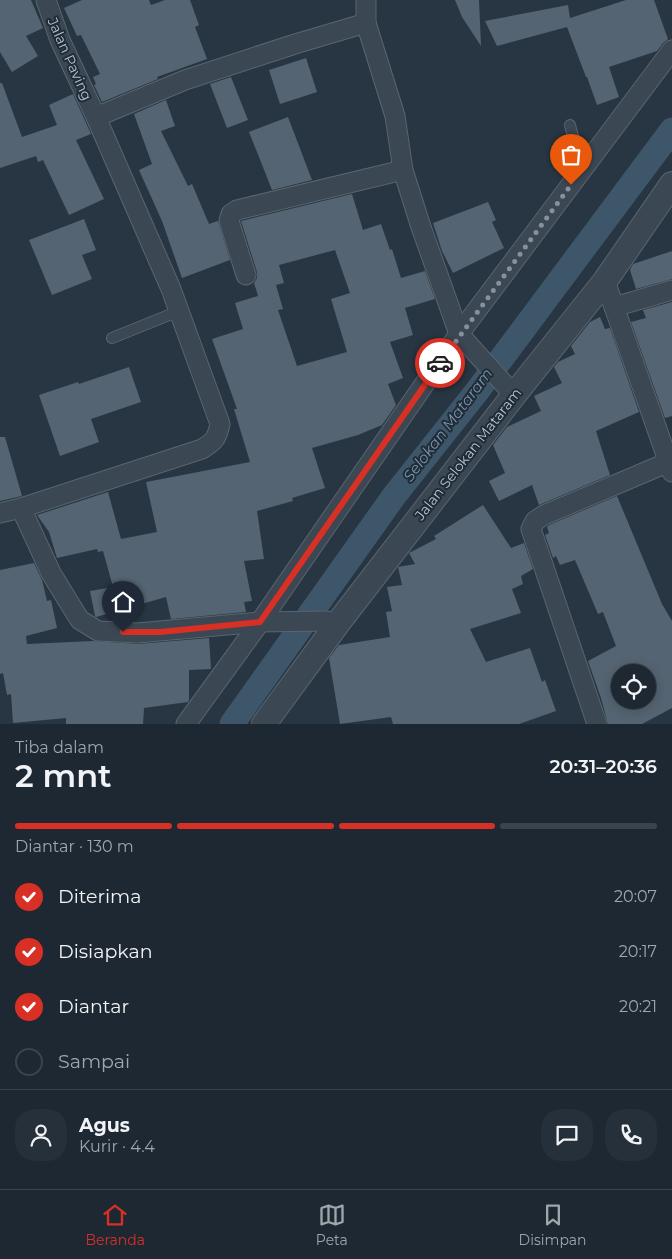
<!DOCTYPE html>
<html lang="id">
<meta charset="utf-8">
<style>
:root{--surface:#1d2832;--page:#25303a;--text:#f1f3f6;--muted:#a0a6ac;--line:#3b444d;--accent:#d93025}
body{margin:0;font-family:Montserrat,sans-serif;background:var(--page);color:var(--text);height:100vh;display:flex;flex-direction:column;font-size:19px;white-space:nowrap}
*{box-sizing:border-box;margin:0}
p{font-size:16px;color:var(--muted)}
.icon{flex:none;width:28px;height:28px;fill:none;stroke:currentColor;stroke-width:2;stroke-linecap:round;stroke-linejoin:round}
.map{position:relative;height:724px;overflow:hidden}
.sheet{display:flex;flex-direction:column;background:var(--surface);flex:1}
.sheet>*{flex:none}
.controls{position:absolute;left:611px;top:664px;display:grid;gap:10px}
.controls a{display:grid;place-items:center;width:45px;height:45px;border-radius:50%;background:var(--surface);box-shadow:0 2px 12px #0003,0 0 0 1px var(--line);font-size:25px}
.pin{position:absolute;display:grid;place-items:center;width:42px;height:42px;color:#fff;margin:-51px -21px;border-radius:50% 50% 50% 0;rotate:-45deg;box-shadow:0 0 5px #0007}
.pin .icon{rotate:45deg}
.courier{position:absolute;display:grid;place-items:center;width:50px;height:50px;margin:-25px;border:4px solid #d93025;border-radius:50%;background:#fff;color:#222;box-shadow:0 1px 6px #0007}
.overview em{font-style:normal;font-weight:600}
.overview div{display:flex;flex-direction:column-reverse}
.overview{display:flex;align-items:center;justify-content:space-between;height:85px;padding:0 15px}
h1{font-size:32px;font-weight:600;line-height:38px}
.bar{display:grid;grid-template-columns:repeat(4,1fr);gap:8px 5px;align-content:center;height:60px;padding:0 15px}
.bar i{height:6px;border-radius:4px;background:var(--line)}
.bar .selected{background:var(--accent)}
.bar p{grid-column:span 4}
.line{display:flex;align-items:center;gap:12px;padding:0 15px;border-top:1px solid var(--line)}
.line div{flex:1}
.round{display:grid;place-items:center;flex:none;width:52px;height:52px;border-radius:20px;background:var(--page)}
ol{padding:0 15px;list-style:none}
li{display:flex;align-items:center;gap:15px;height:55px}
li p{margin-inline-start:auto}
li .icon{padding:5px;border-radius:50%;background:var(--accent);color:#fff;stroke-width:4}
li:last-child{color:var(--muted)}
li i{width:28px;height:28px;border:2px solid var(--line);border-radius:50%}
.tabs{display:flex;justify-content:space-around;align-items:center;height:70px;border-top:1px solid var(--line);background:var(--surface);font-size:14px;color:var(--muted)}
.tabs a{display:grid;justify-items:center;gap:2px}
.tabs .selected{color:var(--accent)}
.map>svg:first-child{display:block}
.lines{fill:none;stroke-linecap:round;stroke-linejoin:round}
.canal{stroke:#3d566a;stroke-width:25}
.building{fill:#556472;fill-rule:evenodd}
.service-casing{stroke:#59656f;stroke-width:12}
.minor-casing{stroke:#59656f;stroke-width:21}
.tertiary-casing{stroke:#59656f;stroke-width:26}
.service{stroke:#3b4752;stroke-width:10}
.minor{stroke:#3b4752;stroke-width:19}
.tertiary{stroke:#3b4752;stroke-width:24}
.done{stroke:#85919c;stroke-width:5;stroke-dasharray:0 9}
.route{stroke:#d93025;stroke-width:6}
.labels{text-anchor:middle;stroke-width:4;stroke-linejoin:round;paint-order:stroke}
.street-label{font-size:14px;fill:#b8c2cc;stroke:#202c37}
.water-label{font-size:15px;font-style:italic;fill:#7996ae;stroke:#202c37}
</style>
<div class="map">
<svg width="672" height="724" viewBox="0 0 672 724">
<rect width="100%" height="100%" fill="#273642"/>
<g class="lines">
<path class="canal" d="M232 724 394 496 478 390 672 130"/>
</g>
<g class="building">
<path d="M0 0H31L43 28 26 36 38 56 12 72 0 52Z"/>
<path d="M82 0H149L151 5 165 0H190L199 25 195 27 207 59 157 77 158 79 102 102 94 85 96 84 93 77 100 74 81 35 77 36 64 8Z"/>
<path d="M455 0H479L481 46 462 17Z"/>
<path d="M626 0H654L668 39 663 43 657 51 609 67 619 97 597 105 587 77H586L567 27 497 46 485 21 568 5 570 18Z"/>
<path d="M306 58 317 92 280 104 269 70Z"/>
<path d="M231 77 248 120 227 128 210 84Z"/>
<path d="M0 83H2L22 137 57 125 49 105 73 94 91 134 76 140 104 199 69 215 43 160 38 162 36 156 0 168Z"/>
<path d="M166 100 175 126 161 131 188 186 192 184 209 224 218 221 230 260 182 278 162 221 139 170 152 164 134 114Z"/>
<path d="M288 117 312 180 272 190 249 132Z"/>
<path d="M352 194 363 230 381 224 390 250 392 249 401 278 425 271 435 299 405 308 413 335 390 342 403 378 388 384 396 405 382 425 358 435 312 448 325 488 292 498 293 501 257 511 264 559 244 561 252 601 244 602 246 612 171 619 166 597 96 617 95 616 90 591 113 587 103 551 98 552 97 549 57 558 49 532 37 515 108 492 121 539 157 532 146 482 250 462 234 409H237L212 339 243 329 235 303 258 296 254 283 257 278V272L241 221ZM335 250 350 293 331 299 347 352 297 366 278 310 283 309 276 285 284 283 279 265Z"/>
<path d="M488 202 496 220 492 222 504 248 453 273 442 251 433 223Z"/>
<path d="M84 219 96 250 82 255 92 279 52 295 29 240Z"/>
<path d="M672 251V279L636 289 630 270 633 264Z"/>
<path d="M672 302V416L665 418 631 322 646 318 643 310Z"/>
<path d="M600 317 605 329 610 328 639 412 596 431 610 475 539 505 532 485 499 501 489 481 505 473 493 445 507 427 541 411 534 396 562 383 554 367 558 362 575 354 571 346 590 322Z"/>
<path d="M129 367 141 402 91 419 99 442 60 456 39 395 78 382 79 384Z"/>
<path d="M0 437H5L22 496 0 501Z"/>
<path d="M617 496 662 604 672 621V708L642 724H608L601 698 588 661 616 646 603 612 598 614 575 560 560 565 556 556 553 558 545 535 549 533 547 527 549 525ZM620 672H648V700H620Z"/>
<path d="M483 505 511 548 524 543 533 569 521 576 523 584 512 589 521 613 470 629 486 662 530 648 542 682 545 680 556 711 519 724H393L391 717 340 724 329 658 339 645 390 637 386 612 392 611 387 587 402 585 398 567 415 564 409 553 436 539 434 536Z"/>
<path d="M34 563 42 580 47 601 51 600 57 628 26 636 27 644 93 641 138 644 209 638 211 669 189 670V700L188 702 144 708 143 724H66V718L13 723 11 694 7 695 3 673 0 674V570Z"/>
</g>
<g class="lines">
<defs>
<g id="service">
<path d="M570 125 582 170"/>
<path d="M112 338 179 311"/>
</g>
<g id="minor">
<path d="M366 0V23"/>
<path d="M96 117 185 80 295 44 366 23 395 116 403 170 421 227 459 334 514 395"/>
<path d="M246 275 229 221 231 214 237 210 403 170"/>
<path d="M605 281 672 472"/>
<path d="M614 307 672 290"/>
<path d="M21 508 202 449C215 441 217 438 220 424L171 289 96 117 60 40 46 0"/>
<path d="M0 513 21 508 51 573 73 609 80 620 98 631 137 633 260 622 325 621 338 623"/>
<path d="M186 724 260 622 459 334 672 50"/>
<path d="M597 724 531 529 535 521 544 515 669 462"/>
</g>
<path id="tertiary" d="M264 724 338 623 514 395 605 281 672 184"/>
</defs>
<use href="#service" class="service-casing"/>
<use href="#minor" class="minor-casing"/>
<use href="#tertiary" class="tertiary-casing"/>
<use href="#service" class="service"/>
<use href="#minor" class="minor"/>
<use href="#tertiary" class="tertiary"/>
</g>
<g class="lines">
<path class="done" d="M440 363 571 185"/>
<path class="route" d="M123 632H160L260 622 440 363"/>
</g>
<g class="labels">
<g class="street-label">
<text transform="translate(70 59) rotate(66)" y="5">Jalan Paving</text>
<text transform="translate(468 454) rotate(-52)" y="5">Jalan Selokan Mataram</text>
</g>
<g class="water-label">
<text transform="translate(448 425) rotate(-53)" y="5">Selokan Mataram</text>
</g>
</g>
</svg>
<div class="controls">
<a><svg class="icon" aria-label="locate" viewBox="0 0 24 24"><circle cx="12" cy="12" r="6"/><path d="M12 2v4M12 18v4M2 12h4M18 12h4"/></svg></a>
</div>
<div class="pin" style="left:571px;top:185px;background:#ea580c"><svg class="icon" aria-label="bag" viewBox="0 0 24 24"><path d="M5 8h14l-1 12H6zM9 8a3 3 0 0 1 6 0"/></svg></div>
<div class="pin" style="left:123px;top:632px;background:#1f2937"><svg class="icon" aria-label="home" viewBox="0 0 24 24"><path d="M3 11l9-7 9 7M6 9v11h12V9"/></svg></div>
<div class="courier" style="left:440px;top:363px"><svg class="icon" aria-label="car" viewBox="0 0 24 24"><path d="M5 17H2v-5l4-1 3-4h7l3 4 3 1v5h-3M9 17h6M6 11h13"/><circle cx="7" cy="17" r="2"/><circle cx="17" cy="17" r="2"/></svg></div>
</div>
<section class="sheet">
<div class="overview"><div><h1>2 mnt</h1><p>Tiba dalam</p></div><em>20:31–20:36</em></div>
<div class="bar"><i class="selected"></i><i class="selected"></i><i class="selected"></i><i></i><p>Diantar · 130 m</p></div>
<ol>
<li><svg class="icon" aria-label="check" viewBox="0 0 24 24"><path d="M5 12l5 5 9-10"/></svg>Diterima<p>20:07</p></li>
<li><svg class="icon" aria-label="check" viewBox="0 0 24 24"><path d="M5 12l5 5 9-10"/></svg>Disiapkan<p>20:17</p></li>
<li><svg class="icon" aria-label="check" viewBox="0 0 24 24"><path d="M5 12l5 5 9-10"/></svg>Diantar<p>20:21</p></li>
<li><i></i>Sampai</li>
</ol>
<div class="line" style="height:90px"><a class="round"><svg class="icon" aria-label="person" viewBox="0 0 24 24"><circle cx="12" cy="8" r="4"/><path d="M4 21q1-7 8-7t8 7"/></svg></a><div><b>Agus</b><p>Kurir · 4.4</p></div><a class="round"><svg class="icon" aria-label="chat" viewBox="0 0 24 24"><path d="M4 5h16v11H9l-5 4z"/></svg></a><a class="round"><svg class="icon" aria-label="phone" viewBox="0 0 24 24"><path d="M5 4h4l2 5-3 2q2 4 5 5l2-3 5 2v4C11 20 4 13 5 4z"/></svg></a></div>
</section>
<nav class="tabs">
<a class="selected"><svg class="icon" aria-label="home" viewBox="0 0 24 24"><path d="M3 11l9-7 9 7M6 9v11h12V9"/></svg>Beranda</a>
<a><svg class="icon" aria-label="map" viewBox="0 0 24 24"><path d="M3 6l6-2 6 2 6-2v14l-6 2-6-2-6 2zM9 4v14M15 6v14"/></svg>Peta</a>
<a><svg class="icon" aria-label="saved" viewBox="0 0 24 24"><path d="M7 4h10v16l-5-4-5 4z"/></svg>Disimpan</a>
</nav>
